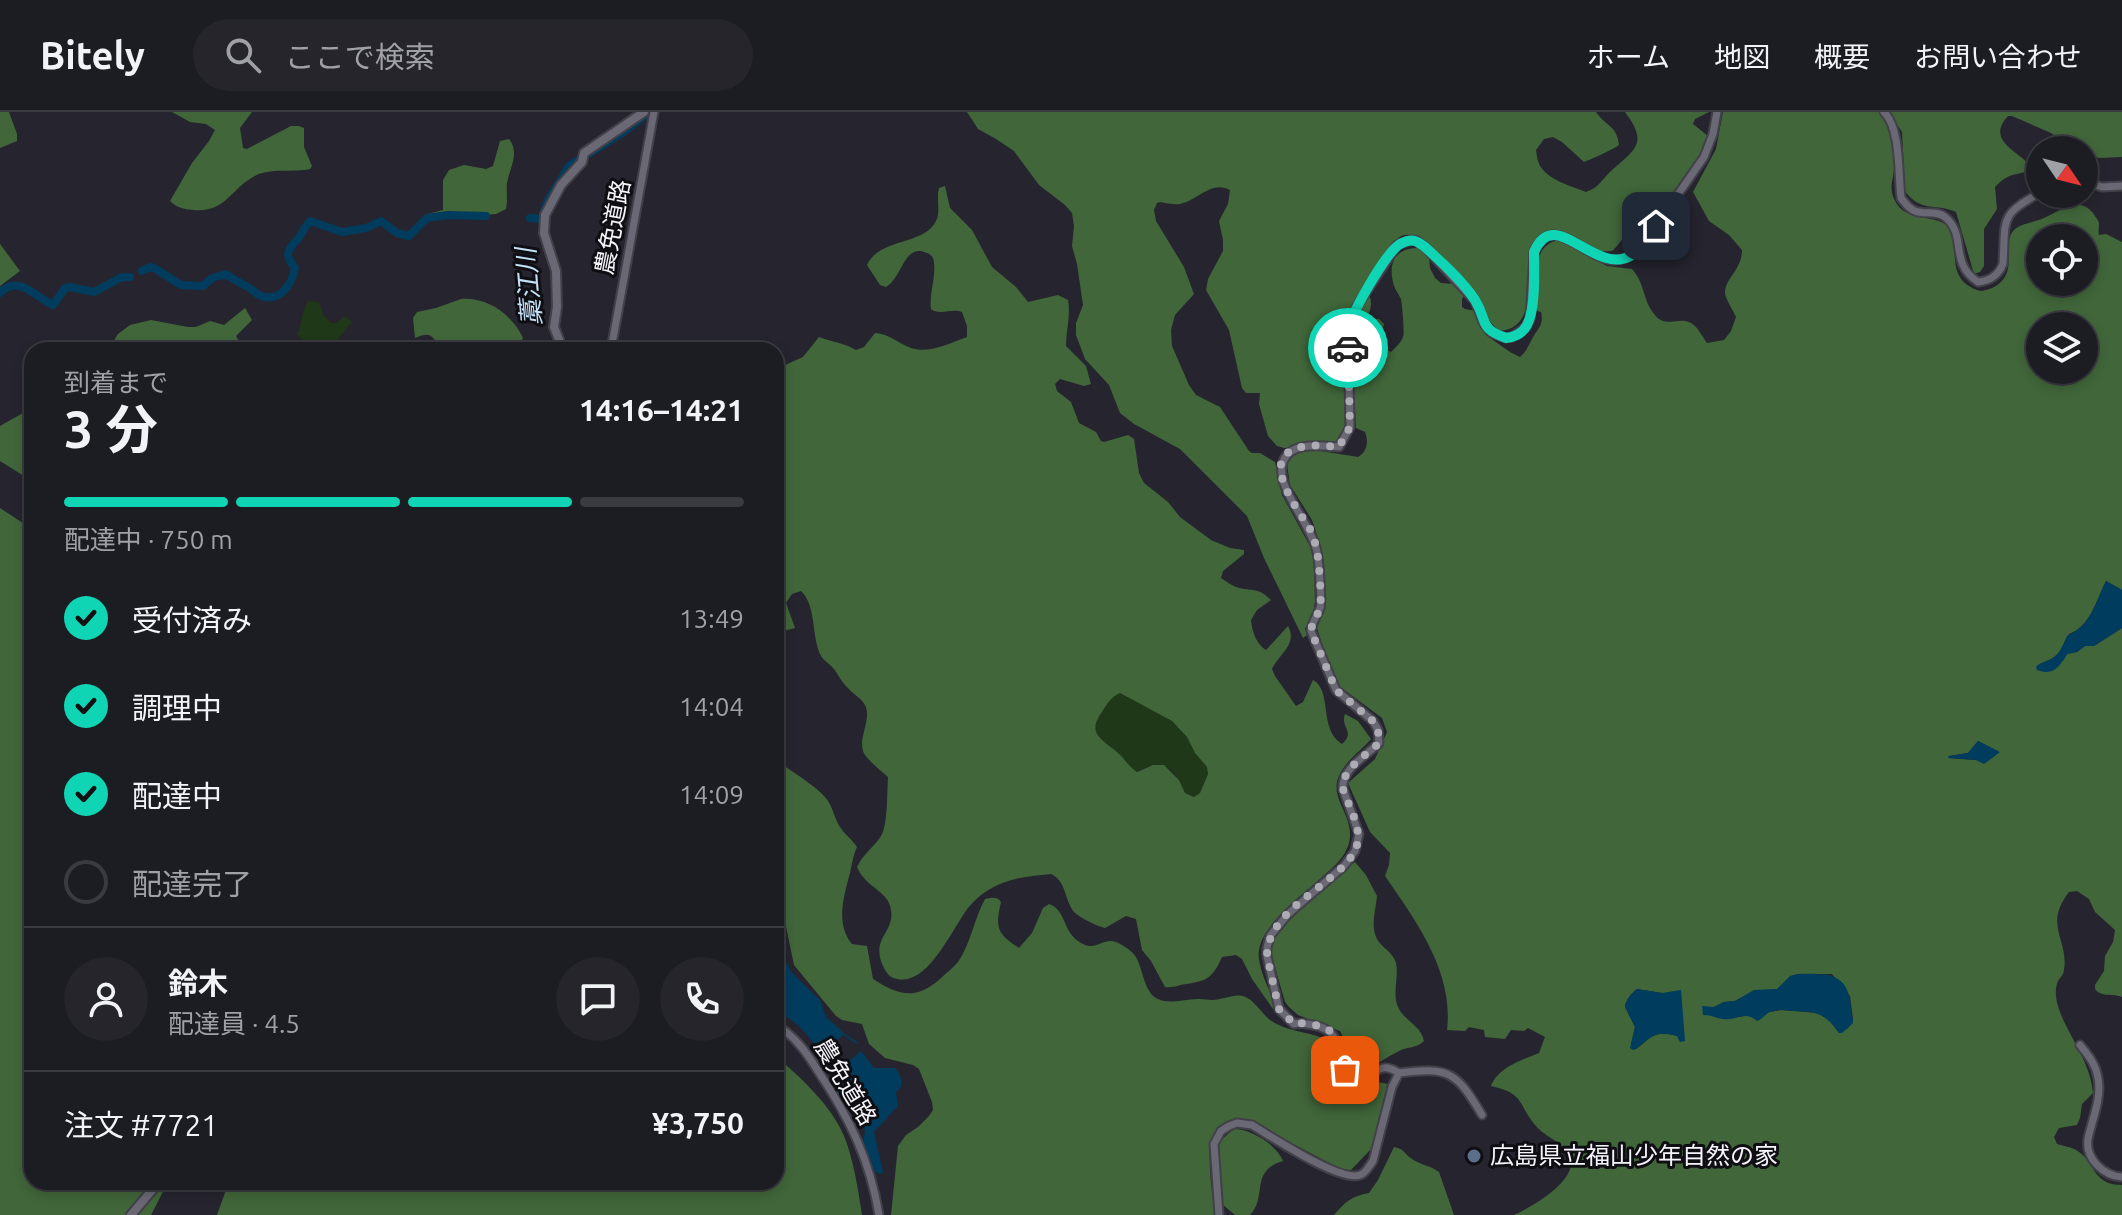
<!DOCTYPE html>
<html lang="ja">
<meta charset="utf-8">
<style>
:root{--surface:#1c1c23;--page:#25252b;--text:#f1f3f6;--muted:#a0a1a6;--line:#3a3a41;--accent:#0fd5b4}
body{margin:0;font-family:Ubuntu,"Noto Sans JP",sans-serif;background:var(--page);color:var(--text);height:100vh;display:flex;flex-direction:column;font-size:30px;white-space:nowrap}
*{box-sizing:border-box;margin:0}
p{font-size:26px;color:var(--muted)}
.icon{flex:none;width:44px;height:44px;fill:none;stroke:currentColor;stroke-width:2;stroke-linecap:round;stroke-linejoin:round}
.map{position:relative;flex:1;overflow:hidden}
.side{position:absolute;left:24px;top:230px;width:760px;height:848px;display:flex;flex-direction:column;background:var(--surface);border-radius:24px;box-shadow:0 4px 12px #0003,0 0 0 2px var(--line)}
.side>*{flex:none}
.needle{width:52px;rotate:125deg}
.tools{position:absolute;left:2026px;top:24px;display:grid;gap:16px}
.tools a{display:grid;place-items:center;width:72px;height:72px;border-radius:50%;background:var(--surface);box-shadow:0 4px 12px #0003,0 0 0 2px var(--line);font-size:40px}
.pin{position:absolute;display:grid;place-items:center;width:68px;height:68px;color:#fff;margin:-34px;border-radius:16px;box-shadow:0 4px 12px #0006}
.courier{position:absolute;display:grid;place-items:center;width:80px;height:80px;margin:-40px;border:6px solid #0fd5b4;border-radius:50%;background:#fff;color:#222;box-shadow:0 2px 10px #0007}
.summary em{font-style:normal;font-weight:700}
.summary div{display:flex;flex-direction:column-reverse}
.summary{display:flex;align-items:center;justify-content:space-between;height:136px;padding:0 40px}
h1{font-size:52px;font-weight:700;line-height:60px}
.bar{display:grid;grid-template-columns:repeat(4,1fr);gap:12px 8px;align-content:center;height:96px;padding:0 40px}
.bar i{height:10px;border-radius:6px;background:var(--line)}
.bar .selected{background:var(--accent)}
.bar p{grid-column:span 4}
.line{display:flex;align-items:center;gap:20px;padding:0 40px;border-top:2px solid var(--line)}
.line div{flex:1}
.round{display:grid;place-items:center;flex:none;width:84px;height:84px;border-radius:42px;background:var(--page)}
ol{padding:0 40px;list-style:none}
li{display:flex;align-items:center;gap:24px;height:88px}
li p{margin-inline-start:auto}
li .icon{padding:8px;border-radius:50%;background:var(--accent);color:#111;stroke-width:4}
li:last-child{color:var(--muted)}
li i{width:44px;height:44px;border:4px solid var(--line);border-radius:50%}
header{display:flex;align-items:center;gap:48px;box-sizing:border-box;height:112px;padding:0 40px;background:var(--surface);border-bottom:2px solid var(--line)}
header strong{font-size:38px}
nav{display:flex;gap:44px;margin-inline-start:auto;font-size:28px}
.search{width:560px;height:72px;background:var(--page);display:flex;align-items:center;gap:20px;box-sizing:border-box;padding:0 28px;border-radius:44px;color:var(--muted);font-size:30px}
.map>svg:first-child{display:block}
.green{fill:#1e3818}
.forest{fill:#41663a;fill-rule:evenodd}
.water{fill:#003c5d}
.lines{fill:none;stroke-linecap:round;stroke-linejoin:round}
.stream{stroke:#003c5d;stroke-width:2}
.river{stroke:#003c5d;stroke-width:8}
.tertiary-casing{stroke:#424149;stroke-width:11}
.secondary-casing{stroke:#424149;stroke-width:12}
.tertiary{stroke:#6a6874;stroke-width:7}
.secondary{stroke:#6a6874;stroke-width:8}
.done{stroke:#adacb4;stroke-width:8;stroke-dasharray:0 14.4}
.route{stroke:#0fd5b4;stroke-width:10}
.service-dot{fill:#5c6f8a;stroke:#0f0e13;stroke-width:3}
.labels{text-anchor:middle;stroke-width:6;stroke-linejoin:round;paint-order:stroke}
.street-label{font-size:24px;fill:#f5f4fb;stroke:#0f0e13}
.poi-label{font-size:24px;fill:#f5f4fb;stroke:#0f0e13;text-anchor:start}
.water-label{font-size:26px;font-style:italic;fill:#c3e1f7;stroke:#0f0e13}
</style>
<header>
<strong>Bitely</strong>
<div class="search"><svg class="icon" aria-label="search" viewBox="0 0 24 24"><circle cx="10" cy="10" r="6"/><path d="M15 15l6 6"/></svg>ここで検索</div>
<nav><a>ホーム</a><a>地図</a><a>概要</a><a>お問い合わせ</a></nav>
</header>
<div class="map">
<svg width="2122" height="1103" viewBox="0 0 2122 1103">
<rect width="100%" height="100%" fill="#26252f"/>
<g class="green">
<path d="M308 189 319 190 323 203 331 211H336L345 204 352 210 329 238H312L297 222C303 211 301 200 308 189Z"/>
<path d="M1120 581 1172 609 1187 625 1195 641 1207 655 1208 662 1200 681 1194 685 1185 681 1179 668 1170 657 1146 655 1136 660C1129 655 1125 647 1118 641 1102 627 1086 622 1102 600 1107 592 1111 585 1120 581Z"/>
</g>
<g class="forest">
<path d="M0 0H9L17 22V29L0 36Z"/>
<path d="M172 0H252L240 16 243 36 247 37 291 14H299L304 16V35L312 54 310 57C292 61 269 55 253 65 230 78 225 101 193 98 184 97 177 96 170 89L192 51 209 29 215 18 206 12 190 10Z"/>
<path d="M967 0H1596C1605 14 1617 13 1619 33 1612 38 1592 47 1584 50L1562 30 1553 25 1544 27 1536 38C1537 43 1537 48 1539 52 1547 68 1571 74 1586 80 1600 75 1601 68 1611 59 1635 37 1649 32 1625 0H1709L1695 7 1693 12 1708 24 1703 40 1655 105C1631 104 1628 125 1612 139 1606 139 1599 140 1593 138 1580 132 1563 116 1547 121 1509 133 1551 212 1501 219 1487 211 1487 201 1480 188 1471 172 1432 133 1416 125 1409 122 1404 122 1398 126L1348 201 1344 221 1345 321 1336 332 1328 333 1284 336 1277 334 1268 324 1259 292 1260 281H1246L1242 276 1229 218 1206 178 1208 167 1223 139V128L1219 109 1228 92 1230 78C1211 68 1197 89 1180 92 1174 93 1166 91 1160 90L1157 91 1154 98 1156 109 1184 155 1194 182 1175 203 1171 218 1172 234 1189 273 1196 283 1220 295 1249 339 1252 341H1260L1275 350 1282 383 1311 436 1314 451 1315 490 1313 501 1305 517 1307 523 1303 526 1264 446 1247 404 1180 337 1134 312 1120 301 1109 273 1085 247 1076 223V211L1083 193 1077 152 1072 134 1074 114 1072 101 1065 93 1039 73 1014 39 996 27 978 17Z"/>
<path d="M1723 0H1879C1893 16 1897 37 1894 57 1893 69 1889 75 1894 87 1906 114 1940 99 1950 118 1959 136 1948 161 1969 174 1972 176 1976 178 1980 179 1983 179 1989 177 1992 176 2022 162 1999 131 2015 117 2022 111 2036 110 2044 106 2060 99 2078 83 2093 101 2094 103 2099 109 2099 111 2099 115 2098 119 2099 123L2106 122 2122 130V478L2106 469C2096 488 2091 514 2069 522 2064 529 2062 540 2054 545 2047 550 2041 550 2036 555L2063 549 2067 542 2077 540 2085 534H2094L2122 516V885C2113 881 2102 886 2095 877V873L2104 859 2105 844 2113 830 2115 818 2095 800 2089 787 2077 779 2069 780C2043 813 2069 828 2064 858 2063 864 2061 864 2058 869 2054 879 2056 890 2060 900 2070 926 2091 952 2093 981L2082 992 2080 1006 2077 1013 2059 1016 2054 1025 2057 1032C2063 1034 2071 1035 2076 1038 2096 1049 2091 1073 2122 1073V1103H1514C1532 1095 1582 1066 1569 1043 1563 1030 1545 1025 1536 1014 1517 992 1526 982 1491 974 1498 955 1522 948 1539 941L1545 925 1528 916 1524 919 1511 918 1505 927 1485 925 1484 918 1469 915 1465 919 1447 918C1454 860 1416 809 1385 764L1389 753 1390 741 1370 720 1348 671 1375 647 1387 620 1382 606 1339 574 1328 551 1317 516 1326 491 1321 435 1312 408 1290 373 1287 352 1290 345 1300 339 1315 338 1358 345C1367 340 1369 330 1365 320L1356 316 1351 222 1362 191 1368 182C1378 196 1360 213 1358 228L1362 227 1372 207H1379L1384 212 1381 225 1382 235 1391 240C1395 236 1401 231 1403 225 1405 222 1402 192 1401 187 1398 181 1394 176 1393 170 1388 149 1397 136 1418 136L1429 145 1430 156 1435 166 1441 171 1455 172 1466 181 1462 187V195L1465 197 1476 199 1486 223 1510 240 1520 245C1527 239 1528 234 1532 227 1538 216 1544 214 1541 200L1535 198C1536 176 1529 131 1560 128L1607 154 1632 157C1645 171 1643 190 1655 203 1666 217 1679 204 1691 211 1698 215 1702 224 1707 231L1724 228 1731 219 1736 205C1733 198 1726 188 1725 181 1725 166 1742 158 1742 138L1729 123 1709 109 1693 80 1716 37ZM2040 126H2084V170H2040ZM2040 214H2084V258H2040ZM1978 629 1999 640 1988 649 1949 646V644L1968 641ZM1797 862H1832L1850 884 1853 907 1848 916 1839 921 1830 909 1818 901 1782 898 1726 907 1713 903 1714 895 1724 890 1735 889 1754 879 1777 877ZM1637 877 1662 881 1677 924C1656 918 1652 924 1636 937L1631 932 1635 915 1625 895C1626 887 1632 881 1637 877Z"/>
<path d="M1889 0H2122V45L2099 46 2084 40V38L2074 37 2051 21 2012 4H2008C1984 30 2022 40 2033 57 2016 65 2011 58 1995 75L1997 97 1984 117V154L1980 160 1974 162 1956 100C1937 91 1920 101 1905 79L1902 20Z"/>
<path d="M509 27C520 41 510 55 507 71 506 80 508 88 506 97L496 102 426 108 424 103 443 98V68L449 58 464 53 486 57 493 54 500 29Z"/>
<path d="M945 74 950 96 972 118 992 155 1016 175 1028 190 1058 183 1068 188C1071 203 1066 218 1066 234L1086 254 1091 272 1084 274 1060 267 1055 272 1057 279 1071 290 1079 311 1096 320 1101 329 1104 330 1128 323 1134 327 1139 361 1144 371 1168 390 1180 405 1211 428 1230 436 1244 438V442L1223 459 1221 466C1227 470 1232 474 1239 476 1254 479 1259 476 1271 488L1257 498 1251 508C1252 519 1256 532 1266 538L1288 514C1298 532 1279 542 1272 557L1275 564 1296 594 1303 590 1313 568C1333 579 1318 617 1342 632 1356 619 1340 616 1345 602L1358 609 1371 627C1361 639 1346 648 1339 664 1328 688 1358 706 1348 734 1343 748 1331 757 1320 767 1301 784 1254 818 1259 847 1261 863 1270 879 1276 894L1273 897 1252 867 1242 847 1236 843 1222 845C1213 865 1208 869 1186 872 1178 873 1174 876 1165 875L1151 849 1142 838 1136 807 1126 804 1105 816C1097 814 1082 807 1075 801 1064 789 1067 769 1051 762 1024 765 1003 766 981 783 976 787 972 791 968 796 952 817 928 874 897 867 891 866 887 862 884 856 869 827 895 821 891 798 889 782 873 777 864 766 861 763 859 759 857 755 863 742 874 735 881 724 888 713 887 679 888 665 880 658 871 651 865 643 856 629 871 611 866 595 863 587 854 583 849 577 842 571 839 564 834 557 830 552 824 549 821 544 811 525 817 494 801 479L792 482 786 491 795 516 784 519 776 517V257L803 245 819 225C832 230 845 231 856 238L864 235 875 221C889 222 898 231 911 236 930 242 949 231 967 225V214L962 200C952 196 939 204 931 197 929 182 936 166 934 151 934 146 932 143 927 141 904 130 903 165 886 175L880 173 867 153C880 125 924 134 936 109 941 100 936 87 939 76ZM1120 581 1172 609 1187 625 1195 641 1207 655 1208 662 1200 681 1194 685 1185 681 1179 668 1164 653H1153L1137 660C1129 655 1125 647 1118 641 1102 627 1086 622 1102 600 1107 592 1111 585 1120 581Z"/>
<path d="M0 132 20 159 0 174Z"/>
<path d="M461 187C487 185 512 202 523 226L517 238H439C434 223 430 219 415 226L413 206 417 200 436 196Z"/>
<path d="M245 196 252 208 236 224 244 238H108L118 222 130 213 151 208 188 215H196L210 209 224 213Z"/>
<path d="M32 296V369L0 349V314Z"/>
<path d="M0 396 32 417V1070H168L151 1103H0Z"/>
<path d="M776 650 783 653C797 663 814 673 825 685 833 694 834 706 840 715 845 723 852 727 857 735 853 744 852 752 850 761 844 783 835 812 852 832L867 834 873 867C898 883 915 889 940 867 945 862 953 856 958 850 971 831 974 807 985 787 991 786 997 784 1001 790 995 816 997 822 1019 836L1032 821 1043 796 1049 792C1068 799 1061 821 1083 832 1098 840 1105 821 1122 833 1127 836 1133 840 1136 845 1143 857 1144 881 1158 887 1171 893 1187 886 1200 887 1204 887 1208 888 1212 888 1223 888 1232 882 1243 884 1254 887 1261 901 1270 908 1287 920 1308 919 1327 928 1332 947 1339 970 1362 972 1372 973 1375 968 1387 972L1384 994 1372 1036 1351 1058 1341 1057 1245 1007C1195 1004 1212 1071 1215 1103H891L898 1034 906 1023 918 1015 929 1004 933 998 932 990 919 957 913 953 885 946 869 932 862 912 842 908 836 904 794 853 776 766Z"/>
<path d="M1355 750 1366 763 1377 784C1376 797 1370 813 1377 827 1382 836 1393 840 1396 851 1399 865 1392 882 1398 895 1404 909 1421 913 1424 929 1416 937 1408 934 1399 939 1386 945 1376 954 1362 959 1344 951 1349 934 1340 919L1298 903 1290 896 1285 890 1270 838 1274 824 1324 774Z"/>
<path d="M776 944C801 966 831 993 844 1024 854 1049 858 1077 862 1103H217L227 1075 224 1070H776Z"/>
<path d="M1234 1017C1251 1017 1277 1033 1283 1049 1249 1059 1268 1085 1250 1103H1235L1222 1092 1220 1085 1216 1036 1222 1027Z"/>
<path d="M1394 1035C1405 1037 1404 1042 1412 1047 1420 1053 1430 1053 1439 1060L1454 1103H1334C1345 1090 1352 1084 1369 1081L1378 1068Z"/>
</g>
<g class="water">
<path d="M2106 469 2122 478V516L2094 534H2085L2077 540 2067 542C2059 555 2054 564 2037 558L2036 555C2041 550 2047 550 2053 546 2061 541 2063 531 2068 523 2091 514 2096 489 2106 469Z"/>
<path d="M1978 629 2000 640 1984 652 1976 648 1948 646 1949 644 1968 641Z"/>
<path d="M776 821 783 845 793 862 820 888 826 905 842 919V924L822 941C809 926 796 905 776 901Z"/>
<path d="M1797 862C1820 862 1845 858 1850 888 1851 895 1851 900 1853 907V911L1842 921H1839C1825 901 1817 900 1794 899 1787 899 1781 897 1774 899 1765 900 1765 906 1757 909 1744 898 1737 909 1723 907 1716 906 1711 903 1703 903L1702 894 1714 895 1724 890 1735 889 1754 878 1777 877 1790 864Z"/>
<path d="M1637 877 1662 881 1681 878 1685 929 1680 930 1677 924C1656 918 1652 924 1636 937L1633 938 1630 936 1635 915 1625 895C1626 887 1632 881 1637 877Z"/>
<path d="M861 939 874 956H895C901 964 906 973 896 980L898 994 874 1020 883 1060 881 1062 875 1060 863 1030 865 1019 861 1003 839 982 828 967Z"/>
</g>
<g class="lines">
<path class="stream" d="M842 921 857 931"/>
<g class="river">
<path d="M543 101 548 88 569 54 622 21 650 0"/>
<path d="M530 106 541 107"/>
<path d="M142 159 150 155 154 156 181 173 203 174 212 166 226 162C234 168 240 171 248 175 252 177 255 181 259 183 279 192 292 173 295 156 284 143 287 138 298 127 302 121 305 115 310 109L342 120 366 116 381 109 397 121 409 124 427 106 448 103 486 104"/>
<path d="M0 181C19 161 37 187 53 193L65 176 70 175 94 180 122 165H130"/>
</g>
<defs>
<g id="tertiary">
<path d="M1884 0C1901 17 1898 62 1901 86 1905 91 1909 97 1915 99 1924 103 1937 98 1945 105 1968 124 1948 150 1978 170 1990 169 1998 164 2003 152 2006 108 1998 103 2040 81"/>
<path d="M2084 69 2102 75 2122 74"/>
<path d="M611 238 654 0"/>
<path d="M776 913C795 924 807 941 818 959 849 1005 870 1048 879 1103"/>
<path d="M2080 933C2088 943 2096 952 2098 966 2102 987 2092 1007 2088 1027 2085 1047 2104 1064 2122 1065"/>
<path d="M1399 961C1383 951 1380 957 1365 966 1319 961 1357 921 1313 913 1305 912 1301 910 1294 912L1279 897 1267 844V836L1270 824 1288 802 1344 754 1355 739 1359 722 1343 677C1341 657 1366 644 1379 631L1378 618 1373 609 1336 578 1311 519C1312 510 1317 504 1320 496 1322 491 1319 448 1317 440 1312 412 1274 375 1283 350 1290 329 1321 334 1339 335L1350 315 1348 217 1357 194 1397 133 1411 128 1417 129 1425 135 1475 189 1484 212 1492 221 1506 226 1512 225 1526 215 1530 207 1534 140C1552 99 1584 145 1611 148 1623 149 1631 144 1640 137L1704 45 1713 22 1717 0"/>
<path d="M1219 1103 1214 1032 1221 1019 1229 1014 1237 1011 1252 1013C1270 1024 1341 1071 1360 1063 1366 1061 1369 1054 1373 1049L1392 975 1399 961C1449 955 1456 959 1482 1003"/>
</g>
<g id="secondary">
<path d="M563 238 554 215 557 195 556 159 544 121 545 103 561 73 582 50 584 41 644 0"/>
<path d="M131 1103 159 1070"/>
</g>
</defs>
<use href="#tertiary" class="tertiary-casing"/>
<use href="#secondary" class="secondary-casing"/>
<use href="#tertiary" class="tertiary"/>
<use href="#secondary" class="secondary"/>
</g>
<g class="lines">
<path class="done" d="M1345 958C1330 938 1346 918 1314 913 1306 912 1302 910 1294 912L1279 897 1267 844C1267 790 1359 766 1358 725 1358 709 1348 692 1343 677 1341 657 1366 644 1379 631L1378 618 1373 609 1336 578 1311 519C1312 510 1317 505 1320 496 1322 491 1319 448 1317 440 1316 433 1313 423 1310 417 1298 397 1256 345 1301 335 1313 332 1327 334 1339 335L1350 315 1348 236"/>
<path class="route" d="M1348 236C1347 230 1347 223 1348 217 1352 201 1387 137 1402 131 1412 126 1417 129 1425 135 1442 151 1462 168 1475 188 1488 209 1478 216 1506 226 1515 225 1523 221 1527 213 1536 196 1534 159 1534 140 1555 91 1595 166 1632 143 1643 136 1649 124 1656 114"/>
</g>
<circle class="service-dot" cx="1474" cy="1044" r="8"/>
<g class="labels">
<g class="street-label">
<text transform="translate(613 115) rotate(-79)" y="8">農免道路</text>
<text transform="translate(845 970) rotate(59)" y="8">農免道路</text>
</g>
<g class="poi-label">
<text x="1490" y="1052">広島県立福山少年自然の家</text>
</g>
<g class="water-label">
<text transform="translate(529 175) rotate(-95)" y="9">藁江川</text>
</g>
</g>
</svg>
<div class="tools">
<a><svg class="needle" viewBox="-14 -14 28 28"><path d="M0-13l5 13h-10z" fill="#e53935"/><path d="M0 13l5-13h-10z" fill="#a0a1a6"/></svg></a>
<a><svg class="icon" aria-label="locate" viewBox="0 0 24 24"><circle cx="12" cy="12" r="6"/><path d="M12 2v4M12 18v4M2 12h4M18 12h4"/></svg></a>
<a><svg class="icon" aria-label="layers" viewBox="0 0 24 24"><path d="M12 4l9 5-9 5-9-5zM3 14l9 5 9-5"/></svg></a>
</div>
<div class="pin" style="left:1345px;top:958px;background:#ea580c"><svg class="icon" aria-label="bag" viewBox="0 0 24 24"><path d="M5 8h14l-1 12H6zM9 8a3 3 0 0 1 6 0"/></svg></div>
<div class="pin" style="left:1656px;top:114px;background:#1f2937"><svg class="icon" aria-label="home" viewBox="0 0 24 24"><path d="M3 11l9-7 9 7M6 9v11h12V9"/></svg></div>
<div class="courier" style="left:1348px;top:236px"><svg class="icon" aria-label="car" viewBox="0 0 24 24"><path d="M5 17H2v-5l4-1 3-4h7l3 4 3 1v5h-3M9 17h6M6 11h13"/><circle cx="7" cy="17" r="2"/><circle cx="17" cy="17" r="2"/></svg></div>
<section class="side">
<div class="summary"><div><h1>3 分</h1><p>到着まで</p></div><em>14:16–14:21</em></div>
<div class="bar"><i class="selected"></i><i class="selected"></i><i class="selected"></i><i></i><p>配達中 · 750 m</p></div>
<ol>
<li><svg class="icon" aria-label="check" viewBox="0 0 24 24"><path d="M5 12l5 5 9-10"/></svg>受付済み<p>13:49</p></li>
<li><svg class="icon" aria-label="check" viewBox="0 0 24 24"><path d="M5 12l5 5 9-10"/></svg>調理中<p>14:04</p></li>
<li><svg class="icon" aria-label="check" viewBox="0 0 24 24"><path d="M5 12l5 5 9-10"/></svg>配達中<p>14:09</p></li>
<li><i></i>配達完了</li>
</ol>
<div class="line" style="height:144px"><a class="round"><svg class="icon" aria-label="person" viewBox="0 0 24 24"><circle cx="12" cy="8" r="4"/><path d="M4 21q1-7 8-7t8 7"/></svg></a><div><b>鈴木</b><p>配達員 · 4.5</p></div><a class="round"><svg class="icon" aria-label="chat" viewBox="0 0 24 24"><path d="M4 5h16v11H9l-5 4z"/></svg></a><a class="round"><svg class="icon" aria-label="phone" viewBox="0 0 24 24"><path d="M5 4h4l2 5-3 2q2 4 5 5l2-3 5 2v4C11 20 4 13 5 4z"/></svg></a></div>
<div class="line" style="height:104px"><div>注文 #7721</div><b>¥3,750</b></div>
</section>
</div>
